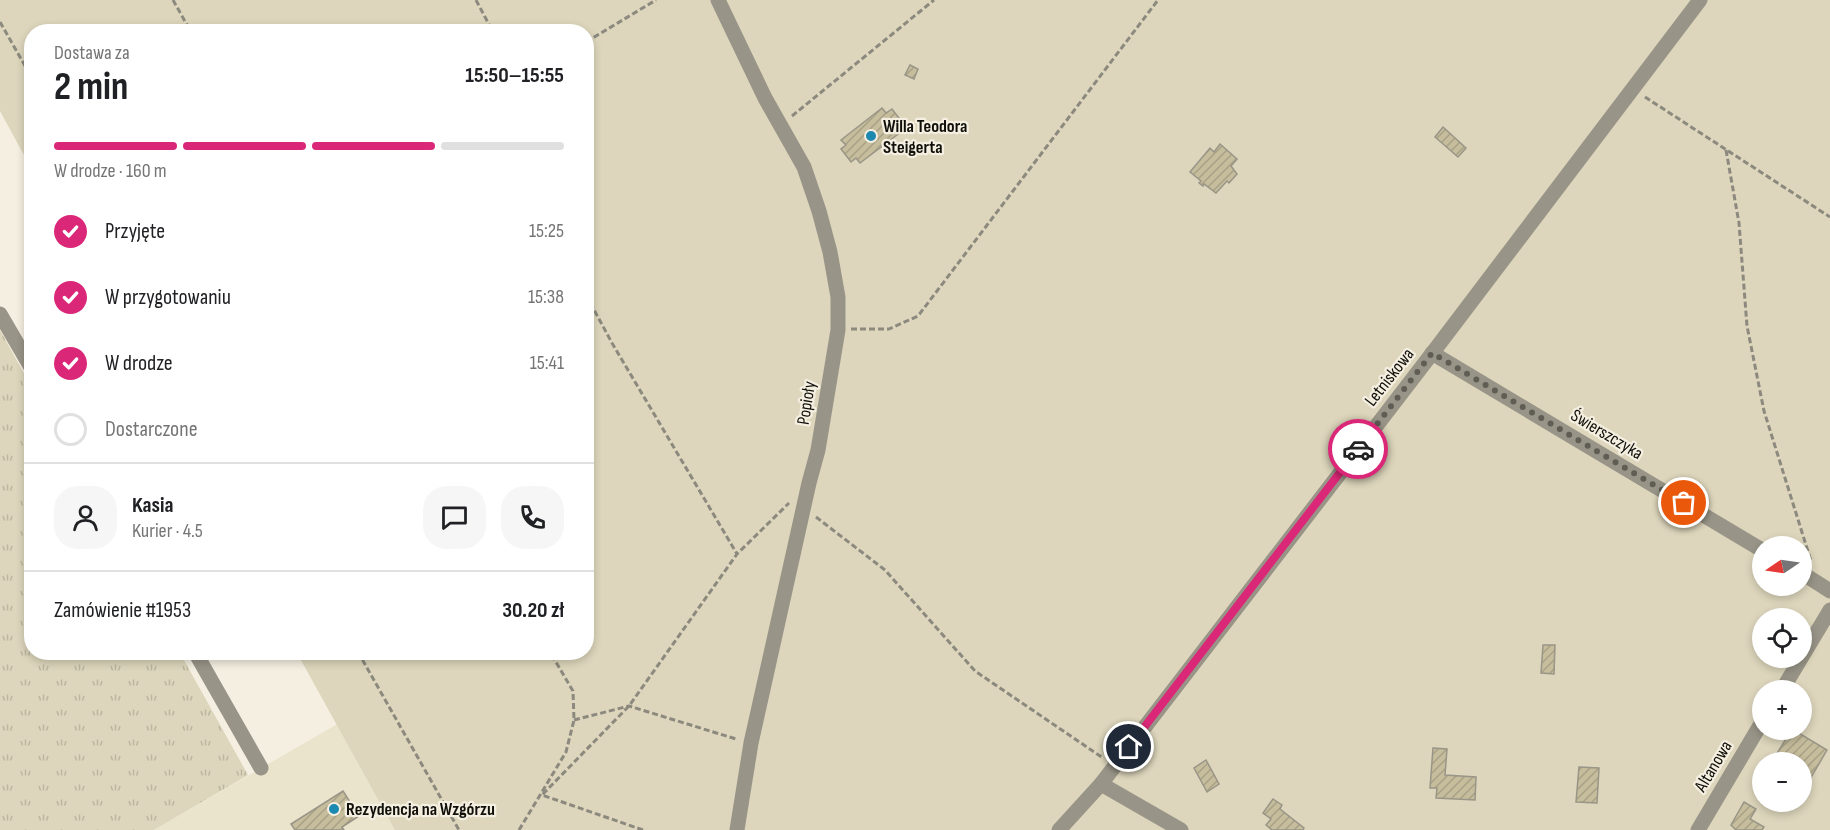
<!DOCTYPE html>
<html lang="pl">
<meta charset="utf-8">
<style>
:root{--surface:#fff;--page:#f6f6f6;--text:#202124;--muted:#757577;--line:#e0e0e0;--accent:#db2777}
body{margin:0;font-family:"Sofia Sans Condensed",sans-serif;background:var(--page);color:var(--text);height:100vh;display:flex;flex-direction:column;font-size:22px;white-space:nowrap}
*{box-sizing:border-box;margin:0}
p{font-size:20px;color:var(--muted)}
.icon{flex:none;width:33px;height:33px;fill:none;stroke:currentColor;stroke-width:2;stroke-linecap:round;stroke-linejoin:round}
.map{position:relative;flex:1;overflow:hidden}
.details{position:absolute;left:24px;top:24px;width:570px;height:636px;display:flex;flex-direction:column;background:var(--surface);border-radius:24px;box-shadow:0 3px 9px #0003}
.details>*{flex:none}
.needle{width:39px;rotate:257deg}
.fabs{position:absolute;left:1752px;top:536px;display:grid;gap:12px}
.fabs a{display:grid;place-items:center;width:60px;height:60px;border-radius:50%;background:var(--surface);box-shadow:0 3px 9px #0003;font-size:30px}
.pin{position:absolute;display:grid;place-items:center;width:51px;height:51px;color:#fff;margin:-26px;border:3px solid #fff;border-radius:50%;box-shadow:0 2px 6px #0007}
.courier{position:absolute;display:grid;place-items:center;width:60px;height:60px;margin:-30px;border:4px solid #db2777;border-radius:50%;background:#fff;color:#222;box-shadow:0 2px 8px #0007}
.headline em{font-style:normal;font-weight:700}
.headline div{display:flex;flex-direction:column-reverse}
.headline{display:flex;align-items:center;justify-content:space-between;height:102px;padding:0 30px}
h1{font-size:39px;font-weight:700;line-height:45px}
.bar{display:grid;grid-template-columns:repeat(4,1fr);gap:9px 6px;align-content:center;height:72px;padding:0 30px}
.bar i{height:8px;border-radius:4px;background:var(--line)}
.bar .on{background:var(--accent)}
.bar p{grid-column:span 4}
.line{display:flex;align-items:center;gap:15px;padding:0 30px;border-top:2px solid var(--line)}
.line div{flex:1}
.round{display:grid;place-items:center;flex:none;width:63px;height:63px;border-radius:24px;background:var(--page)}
ol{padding:0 30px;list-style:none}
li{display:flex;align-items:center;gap:18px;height:66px}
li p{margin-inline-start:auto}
li .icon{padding:6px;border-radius:50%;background:var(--accent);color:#fff;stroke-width:4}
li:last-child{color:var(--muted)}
li i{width:33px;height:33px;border:3px solid var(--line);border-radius:50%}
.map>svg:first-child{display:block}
.built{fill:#eae4cd}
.grass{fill:url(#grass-tufts)}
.park{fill:#ddd6bc;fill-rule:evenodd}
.building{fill:url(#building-hatch);stroke:#999587;stroke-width:1.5}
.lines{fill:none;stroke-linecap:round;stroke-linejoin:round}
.path{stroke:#8c897e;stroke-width:3;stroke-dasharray:6 3;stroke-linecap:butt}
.minor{stroke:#989487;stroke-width:15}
.done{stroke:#605d55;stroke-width:6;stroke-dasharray:0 10.8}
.route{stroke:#db2777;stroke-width:8}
.poi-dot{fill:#1c89b0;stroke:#f4efe0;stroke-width:2}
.labels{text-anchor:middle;stroke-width:4.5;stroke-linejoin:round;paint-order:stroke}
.poi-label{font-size:18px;font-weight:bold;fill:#100f0a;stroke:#f4efe0;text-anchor:start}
.street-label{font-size:18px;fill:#100f0a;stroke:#f4efe0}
</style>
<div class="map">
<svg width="1830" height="830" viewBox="0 0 1830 830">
<defs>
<pattern id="grass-tufts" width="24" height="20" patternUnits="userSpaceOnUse" patternTransform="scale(1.5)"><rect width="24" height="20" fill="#ddd6bc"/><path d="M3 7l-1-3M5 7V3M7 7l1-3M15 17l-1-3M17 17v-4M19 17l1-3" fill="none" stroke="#bdb6a0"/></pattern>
<pattern id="building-hatch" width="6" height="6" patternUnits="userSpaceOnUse" patternTransform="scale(1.5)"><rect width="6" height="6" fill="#c6bd9d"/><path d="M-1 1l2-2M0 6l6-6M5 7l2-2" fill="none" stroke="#a9a186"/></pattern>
</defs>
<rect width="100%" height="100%" fill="#f4efe0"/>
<path class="built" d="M346 719 412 830H154Z"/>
<path class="grass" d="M0 330 31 386 32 652 180 653 248 775 154 830H0Z"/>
<path class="park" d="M0 0H1830V830H395L297 653 586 652V32H32L31 168 0 111ZM1762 546H1802V585H1762ZM1762 618H1802V657H1762ZM1762 690H1802V729H1762ZM1762 762H1802V801H1762Z"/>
<g class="building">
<path d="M910 65 918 69 914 79 905 75Z"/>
<path d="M882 108 886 113 892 109 902 122 896 126 901 132 860 163 856 158 851 162 841 149 846 145 841 140Z"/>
<path d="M1443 127 1466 148 1458 157 1435 137Z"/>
<path d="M1220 144 1237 159 1231 166 1237 174 1229 183 1227 181 1216 193 1204 184 1203 186 1199 183 1201 181 1190 172 1210 148 1214 152Z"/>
<path d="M1543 645H1555L1554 674 1541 673Z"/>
<path d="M1792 729 1827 750 1809 781 1802 776V762H1786L1776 755Z"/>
<path d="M1433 748 1447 749 1445 775 1476 777 1475 800 1436 798 1437 788H1430Z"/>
<path d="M1206 760 1219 784 1207 792 1194 768Z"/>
<path d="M1579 767 1599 768 1597 803 1576 802Z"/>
<path d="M343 791 359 816 342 827 344 830H295L291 824Z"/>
<path d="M1273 799 1282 805 1280 809 1304 828 1303 830H1272L1266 825 1271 819 1263 813Z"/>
<path d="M1744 802 1756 809 1750 819 1764 827 1762 830H1736L1731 825Z"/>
</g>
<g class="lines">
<g class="path">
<path d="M173 0 191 32"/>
<path d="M476 0 493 32"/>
<path d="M0 22 32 78"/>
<path d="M586 42 656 0"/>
<path d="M1645 97 1830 217"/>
<path d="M792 116 934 0"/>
<path d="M1726 150 1739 223 1747 326 1764 411 1811 561"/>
<path d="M586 295 612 343 737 554"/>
<path d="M851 329H889L918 316 1158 0"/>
<path d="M816 517 885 570 975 671 1103 758"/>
<path d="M358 652 459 830"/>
<path d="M574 720 629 706 736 739"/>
<path d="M519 830 566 752 574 720 573 691 550 652"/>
<path d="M643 830 542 795 629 706 737 554 789 503"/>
</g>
<g class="minor">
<path d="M718 0 765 98 804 167 819 211 830 252 838 297V330L818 450 809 483 751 743 737 830"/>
<path d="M0 314 32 369"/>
<path d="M1432 353 1762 550"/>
<path d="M1802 573 1830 591"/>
<path d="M195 652 261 768"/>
<path d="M1782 690 1830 610"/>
<path d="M1101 784 1181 830"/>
<path d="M1059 830 1101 784 1437 347 1700 0"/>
<path d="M1698 830 1762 722"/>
</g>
</g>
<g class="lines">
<path class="done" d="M1358 449 1432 353 1684 503"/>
<path class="route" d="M1129 747 1358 449"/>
</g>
<g class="poi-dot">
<circle cx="871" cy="136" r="6"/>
<circle cx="334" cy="809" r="6"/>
</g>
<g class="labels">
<g class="poi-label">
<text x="883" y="132">Willa Teodora<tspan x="883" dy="21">Steigerta</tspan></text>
<text x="346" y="815">Rezydencja na Wzgórzu</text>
</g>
<g class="street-label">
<text transform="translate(1389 377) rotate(-52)" y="6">Letniskowa</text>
<text transform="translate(806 403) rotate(-81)" y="6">Popioły</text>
<text transform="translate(1607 434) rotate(31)" y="6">Świerszczyka</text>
<text transform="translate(1713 766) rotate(-59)" y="6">Altanowa</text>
</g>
</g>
</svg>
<div class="fabs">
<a><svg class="needle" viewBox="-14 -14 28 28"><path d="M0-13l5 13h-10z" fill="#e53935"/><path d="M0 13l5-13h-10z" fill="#757577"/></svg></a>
<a><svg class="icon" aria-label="locate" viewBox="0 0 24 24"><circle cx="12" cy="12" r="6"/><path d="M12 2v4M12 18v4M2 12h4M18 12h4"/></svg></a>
<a>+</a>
<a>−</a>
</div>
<div class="pin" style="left:1684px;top:503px;background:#ea580c"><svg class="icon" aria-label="bag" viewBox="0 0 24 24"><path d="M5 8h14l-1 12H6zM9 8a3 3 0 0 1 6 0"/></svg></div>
<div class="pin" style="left:1129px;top:747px;background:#1f2937"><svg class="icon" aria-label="home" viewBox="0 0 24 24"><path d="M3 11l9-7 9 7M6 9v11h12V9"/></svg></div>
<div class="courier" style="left:1358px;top:449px"><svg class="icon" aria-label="car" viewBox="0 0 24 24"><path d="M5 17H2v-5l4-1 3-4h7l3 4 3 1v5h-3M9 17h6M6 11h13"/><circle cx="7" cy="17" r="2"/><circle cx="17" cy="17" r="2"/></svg></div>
<section class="details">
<div class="headline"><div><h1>2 min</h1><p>Dostawa za</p></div><em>15:50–15:55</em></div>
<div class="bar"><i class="on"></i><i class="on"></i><i class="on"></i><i></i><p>W drodze · 160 m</p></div>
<ol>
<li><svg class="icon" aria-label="check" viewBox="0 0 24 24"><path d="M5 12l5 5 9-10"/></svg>Przyjęte<p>15:25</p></li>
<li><svg class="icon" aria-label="check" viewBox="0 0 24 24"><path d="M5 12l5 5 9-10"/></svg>W przygotowaniu<p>15:38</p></li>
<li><svg class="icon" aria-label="check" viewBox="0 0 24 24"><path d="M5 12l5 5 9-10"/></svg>W drodze<p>15:41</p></li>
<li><i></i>Dostarczone</li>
</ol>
<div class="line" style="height:108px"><a class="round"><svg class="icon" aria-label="person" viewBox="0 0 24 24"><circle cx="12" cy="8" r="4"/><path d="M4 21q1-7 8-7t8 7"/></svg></a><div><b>Kasia</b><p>Kurier · 4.5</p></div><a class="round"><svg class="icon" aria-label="chat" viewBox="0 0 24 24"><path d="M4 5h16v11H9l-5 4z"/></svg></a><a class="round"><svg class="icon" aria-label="phone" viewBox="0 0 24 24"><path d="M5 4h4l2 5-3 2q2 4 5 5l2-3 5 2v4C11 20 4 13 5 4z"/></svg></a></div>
<div class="line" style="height:78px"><div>Zamówienie #1953</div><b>30.20 zł</b></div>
</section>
</div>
